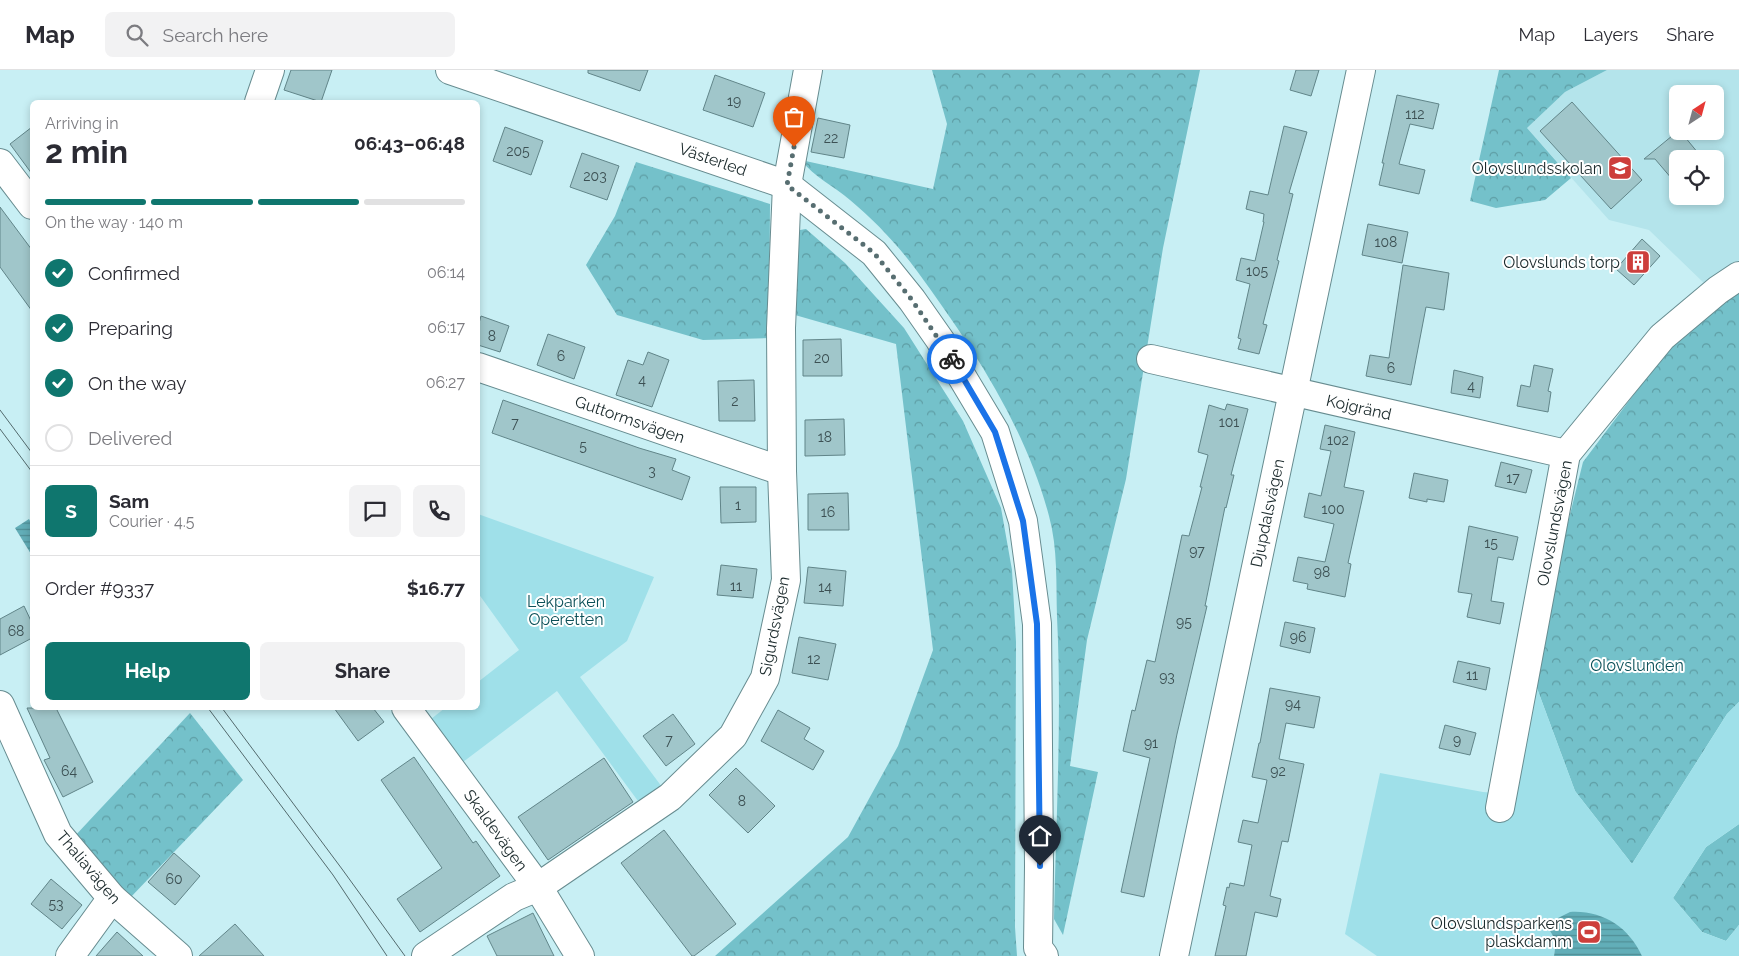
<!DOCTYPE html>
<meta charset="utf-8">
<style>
:root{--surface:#fff;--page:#f2f2f3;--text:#2b2b33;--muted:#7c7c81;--line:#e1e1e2;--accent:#0f766e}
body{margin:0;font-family:Raleway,sans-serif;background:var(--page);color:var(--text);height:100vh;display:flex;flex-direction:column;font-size:19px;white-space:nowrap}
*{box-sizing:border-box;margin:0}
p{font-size:16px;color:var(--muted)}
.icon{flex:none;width:28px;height:28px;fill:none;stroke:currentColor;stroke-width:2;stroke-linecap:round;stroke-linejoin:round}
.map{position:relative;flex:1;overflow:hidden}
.side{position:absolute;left:30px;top:30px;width:450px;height:610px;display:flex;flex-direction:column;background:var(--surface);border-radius:8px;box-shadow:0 2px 8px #0003}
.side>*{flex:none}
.needle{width:32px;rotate:36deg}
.fabs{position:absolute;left:1669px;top:15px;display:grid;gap:10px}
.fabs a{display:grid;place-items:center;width:55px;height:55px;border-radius:8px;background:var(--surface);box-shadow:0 2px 8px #0003;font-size:25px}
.pin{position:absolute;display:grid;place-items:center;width:42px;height:42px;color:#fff;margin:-51px -21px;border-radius:50% 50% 50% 0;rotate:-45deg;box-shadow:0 0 5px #0007}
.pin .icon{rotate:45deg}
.courier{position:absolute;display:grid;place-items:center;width:50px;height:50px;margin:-25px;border:4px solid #1a73e8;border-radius:50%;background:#fff;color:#222;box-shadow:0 1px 6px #0007}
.head em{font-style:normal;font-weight:700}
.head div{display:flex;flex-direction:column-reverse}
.head{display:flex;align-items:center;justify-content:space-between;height:85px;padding:0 15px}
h1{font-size:32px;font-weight:700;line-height:38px}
.bar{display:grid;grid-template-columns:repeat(4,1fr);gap:8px 5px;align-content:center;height:60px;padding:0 15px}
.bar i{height:6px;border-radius:4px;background:var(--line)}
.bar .current{background:var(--accent)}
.bar p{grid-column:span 4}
.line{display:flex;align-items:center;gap:12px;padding:0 15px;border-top:1px solid var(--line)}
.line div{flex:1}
.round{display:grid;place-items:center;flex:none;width:52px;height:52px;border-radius:8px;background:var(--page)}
ol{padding:0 15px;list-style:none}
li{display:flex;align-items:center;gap:15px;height:55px}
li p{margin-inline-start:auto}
li .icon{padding:5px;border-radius:50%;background:var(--accent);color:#fff;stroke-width:4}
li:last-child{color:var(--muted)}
li i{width:28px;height:28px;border:2px solid var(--line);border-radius:50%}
.primary-button{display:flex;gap:10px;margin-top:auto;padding:10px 15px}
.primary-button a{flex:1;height:58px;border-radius:8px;background:var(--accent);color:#fff;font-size:20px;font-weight:700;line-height:58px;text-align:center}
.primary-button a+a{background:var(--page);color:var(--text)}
header{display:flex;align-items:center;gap:30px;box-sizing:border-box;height:70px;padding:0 25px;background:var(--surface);border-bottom:1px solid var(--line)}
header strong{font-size:24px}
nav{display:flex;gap:28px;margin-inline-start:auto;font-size:18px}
.search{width:350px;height:45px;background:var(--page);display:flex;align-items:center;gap:12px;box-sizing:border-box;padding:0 18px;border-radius:8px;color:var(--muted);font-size:19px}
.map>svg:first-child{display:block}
.built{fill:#b4e4eb;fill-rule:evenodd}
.forest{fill:url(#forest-crowns)}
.park{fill:#9fe0e9}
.water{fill:url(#water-rules)}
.building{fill:#a0c6ca;stroke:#618589}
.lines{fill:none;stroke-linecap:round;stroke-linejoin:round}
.minor-casing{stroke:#678c90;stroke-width:30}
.minor{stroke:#fff;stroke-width:28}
.tram{stroke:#536a6d;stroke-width:1}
.done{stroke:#576e71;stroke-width:5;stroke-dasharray:0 9}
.route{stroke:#1a73e8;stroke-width:6}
.labels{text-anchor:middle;stroke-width:4;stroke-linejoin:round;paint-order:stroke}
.number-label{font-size:14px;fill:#3c5053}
.street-label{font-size:16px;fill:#1a292b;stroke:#fff}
.poi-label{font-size:16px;fill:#1a292b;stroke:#fff;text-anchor:end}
.park-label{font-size:16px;fill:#0b5058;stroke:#fff}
</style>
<header>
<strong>Map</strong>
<div class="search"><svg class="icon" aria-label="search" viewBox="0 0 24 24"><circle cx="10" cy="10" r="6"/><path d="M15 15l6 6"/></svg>Search here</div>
<nav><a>Map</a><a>Layers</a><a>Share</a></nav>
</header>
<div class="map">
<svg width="1739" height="886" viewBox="0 0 1739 886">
<defs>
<pattern id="forest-crowns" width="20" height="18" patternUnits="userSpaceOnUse" patternTransform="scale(1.25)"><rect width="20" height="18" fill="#74c1ca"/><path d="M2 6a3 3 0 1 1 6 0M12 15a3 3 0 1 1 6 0" fill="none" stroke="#5e9da4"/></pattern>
<pattern id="water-rules" width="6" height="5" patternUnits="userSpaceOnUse" patternTransform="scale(1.25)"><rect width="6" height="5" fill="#62aeb8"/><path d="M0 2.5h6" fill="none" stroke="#508e96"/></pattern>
</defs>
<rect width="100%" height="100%" fill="#c8eff4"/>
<path class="built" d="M1607 0H1739V190L1704 213 1649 160 1609 150 1527 58 1565 22ZM1678 24H1715V61H1678ZM1678 89H1715V126H1678Z"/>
<g class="forest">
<path d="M932 0H1200L1163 178 1126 409 1087 570 1070 696 1098 702 1063 865 1054 849C1056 748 1062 648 1057 547 1056 514 1058 479 1049 446 1025 355 971 275 917 201 897 174 875 151 850 130 834 116 814 107 801 90L933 119 947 54Z"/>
<path d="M1499 0H1607L1565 22 1527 58 1571 108 1545 130 1496 138 1470 131Z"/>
<path d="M636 92 770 134 769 268 703 270 617 245 586 195 615 146Z"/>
<path d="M806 159 845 193 904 258 963 351 1001 438 1012 500 1016 572 1015 857 1017 886H715L848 767 898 676 933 580 896 274 795 245 794 161Z"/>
<path d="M1739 222V632L1727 644 1632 794 1575 721 1531 602 1583 392 1671 275 1725 231Z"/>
<path d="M190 643 243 710 129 829 73 768Z"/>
<path d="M1739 754V855L1726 871 1702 862 1673 828 1706 777Z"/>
</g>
<g class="park">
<path d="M478 444 654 507 627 571 580 607 662 717 638 731 557 621 463 692 431 649 445 638H478V612L519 580 478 523Z"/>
<path d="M1531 602 1575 721 1632 794 1727 644 1739 632V754L1706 777 1673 828 1702 862 1726 871 1739 855V886H1642L1628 864 1550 861 1556 871 1554 886H1377L1345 864 1380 703 1483 722 1509 724Z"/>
</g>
<g class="water">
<path d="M29 449 32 455 31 484 15 458Z"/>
<path d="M1570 842C1602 840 1629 857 1642 886H1554L1556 871 1550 861 1551 854 1558 848Z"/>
</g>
<g class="building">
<path d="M291 0H332L321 32 284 20Z"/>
<path d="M588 0H648L640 21 588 3Z"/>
<path d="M1296 0H1319L1311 26 1290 20Z"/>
<path d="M715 5 765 23 753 57 703 40Z"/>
<path d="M1397 25 1439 34 1433 59 1410 54 1399 94 1425 100 1419 124 1379 115 1384 93H1382Z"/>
<path d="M1572 32 1642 110 1611 139 1540 61Z"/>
<path d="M818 48 850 55 844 88 811 82Z"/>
<path d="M1284 56 1307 62 1289 123 1293 124 1277 190 1279 191 1263 254 1267 255 1259 284 1238 279 1241 269 1238 268 1250 214 1236 210 1241 188 1255 191 1264 152H1263L1264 144 1246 139 1250 121 1268 125Z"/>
<path d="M32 57V104L10 74Z"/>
<path d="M505 57 543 71 531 105 493 91Z"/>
<path d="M1678 61H1680L1703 89H1678V116L1655 89H1644Z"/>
<path d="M582 83 619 96 607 130 570 117Z"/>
<path d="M0 137 32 180V241L0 197Z"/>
<path d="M1368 154 1408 162 1402 193 1362 185Z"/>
<path d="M1642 169 1660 186 1634 215 1616 199Z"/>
<path d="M1403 195 1449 203 1444 240 1426 237 1411 315 1366 306 1370 285 1389 288Z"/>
<path d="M481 246 509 256 500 282 478 275V257Z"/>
<path d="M548 264 585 277 574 309 537 295Z"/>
<path d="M841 269 842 306H803V270Z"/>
<path d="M648 282 669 290 652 337 616 325 628 290 643 295Z"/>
<path d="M1534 295 1553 299 1548 321 1551 322 1548 342 1517 336 1521 315 1530 317Z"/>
<path d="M1454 300 1483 307 1480 328 1451 323Z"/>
<path d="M754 310 755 351H719L718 311Z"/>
<path d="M503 330 639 378 676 389 672 400 690 407 682 430 492 363Z"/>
<path d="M1227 334 1248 339 1231 405H1234L1226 438 1225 437 1205 536H1207L1177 664 1144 827 1121 822 1150 688 1123 681 1132 640 1135 641 1147 590 1155 592 1182 465 1189 466 1202 417H1200L1208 385 1198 382 1209 335 1225 340Z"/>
<path d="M844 349 845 385 805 386V350Z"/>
<path d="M1325 355 1355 362 1344 417 1364 421 1348 493 1351 494 1345 527 1307 519 1308 514 1293 511 1298 487 1325 492 1334 454 1304 447 1309 423 1321 426 1331 381 1320 379Z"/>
<path d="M1501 392 1532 400 1526 423 1495 416Z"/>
<path d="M1414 403 1448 410 1444 432 1427 429V432L1409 428Z"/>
<path d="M720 417H756V452L721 453Z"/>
<path d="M848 423 849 460H808V424Z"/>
<path d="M1469 456 1518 467 1513 490 1498 487 1491 531 1504 533 1500 554 1467 547 1472 524 1458 522Z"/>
<path d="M721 495 757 499 753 528 717 525Z"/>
<path d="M808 497 846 501 843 536 804 533Z"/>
<path d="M24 536 32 553V568L0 585V549Z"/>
<path d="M1285 552 1315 558 1310 583 1280 576Z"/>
<path d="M799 567 836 574 828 610 792 603Z"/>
<path d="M1458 591 1490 598 1486 620 1453 612Z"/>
<path d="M1270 618 1320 627 1314 658 1286 653 1279 689 1304 694 1288 772 1282 771 1270 826 1281 829 1277 847 1255 842 1246 886H1215L1226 836 1223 835 1227 817 1229 818 1230 813 1244 816 1252 775 1238 772 1243 750 1258 753 1267 710 1252 707 1259 673H1260Z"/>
<path d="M27 638H56L93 712 63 727 44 690 50 688Z"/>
<path d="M334 638H373L384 652 358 671Z"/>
<path d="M778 640 810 658 804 669 824 681 813 700 761 671Z"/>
<path d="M673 644 695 674 666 696 643 666Z"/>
<path d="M1445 655 1476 663 1470 685 1439 678Z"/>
<path d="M414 687 473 773 476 771 500 806 420 862 397 829 442 798 381 710Z"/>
<path d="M604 688 633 732 548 790 518 747Z"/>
<path d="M736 698 775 736 748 763 709 725Z"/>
<path d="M664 760 736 854 694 886H692L621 793Z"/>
<path d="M174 783 200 806 175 835 148 812Z"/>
<path d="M51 809 82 835 62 859 31 834Z"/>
<path d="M533 843 554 886H497L487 866Z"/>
<path d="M235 854 264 886H199Z"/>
<path d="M117 862 143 886H96Z"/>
</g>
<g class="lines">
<defs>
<g id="minor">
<path d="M450 0 787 115 874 183 912 230 940 270 995 362 1023 451 1037 554 1039 796 1038 878 1044 886"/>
<path d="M259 32 270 0"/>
<path d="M0 93 32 135"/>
<path d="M1151 289 1566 384"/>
<path d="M478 297 782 401"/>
<path d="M0 635 58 764 112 828 178 886"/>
<path d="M406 638 538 817 580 886"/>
<path d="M1500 738 1566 384 1662 267 1718 220 1739 206"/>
<path d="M70 886 112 828"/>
<path d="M426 886 514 827 538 817 670 727 733 666 765 608 786 510 782 401 781 258 787 115 808 0"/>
<path d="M1174 886 1361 0"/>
</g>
</defs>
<use href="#minor" class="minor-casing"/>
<use href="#minor" class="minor"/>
<g class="tram">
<path d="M0 340 32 383"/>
<path d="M0 359 32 402"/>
<path d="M208 638 333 805 387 886"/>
<path d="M222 638 342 799 405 886"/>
</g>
</g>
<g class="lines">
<path class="done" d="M794 77 787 115 874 183 912 230 952 289"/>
<path class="route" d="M952 289 995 362 1023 451 1037 554 1040 796"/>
</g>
<defs>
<symbol id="school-square" viewBox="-11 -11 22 22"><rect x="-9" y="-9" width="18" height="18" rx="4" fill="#cd3e3b" stroke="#fff"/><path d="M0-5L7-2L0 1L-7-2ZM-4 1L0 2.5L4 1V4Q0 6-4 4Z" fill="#fff"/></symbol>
<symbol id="building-square" viewBox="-11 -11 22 22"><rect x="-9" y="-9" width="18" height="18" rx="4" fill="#cd3e3b" stroke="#fff"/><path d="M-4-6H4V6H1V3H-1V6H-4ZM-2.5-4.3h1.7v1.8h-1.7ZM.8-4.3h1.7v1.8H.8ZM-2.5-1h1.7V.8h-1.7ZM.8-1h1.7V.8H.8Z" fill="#fff"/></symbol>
<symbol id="stadium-square" viewBox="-11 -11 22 22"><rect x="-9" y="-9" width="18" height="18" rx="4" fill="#cd3e3b" stroke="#fff"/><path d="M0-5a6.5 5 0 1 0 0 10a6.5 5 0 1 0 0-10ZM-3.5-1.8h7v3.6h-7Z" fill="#fff"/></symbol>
</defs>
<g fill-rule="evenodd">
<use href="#school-square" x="1606" y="84" width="28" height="28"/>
<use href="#building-square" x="1624" y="178" width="28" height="28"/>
<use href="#stadium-square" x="1575" y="848" width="28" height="28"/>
</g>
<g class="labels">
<g class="number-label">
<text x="734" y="36">19</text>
<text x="1415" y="49">112</text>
<text x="831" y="73">22</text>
<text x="518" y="86">205</text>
<text x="595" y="111">203</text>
<text x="1386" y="177">108</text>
<text x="1257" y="206">105</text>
<text x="492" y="271">8</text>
<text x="561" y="291">6</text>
<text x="822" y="293">20</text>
<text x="1391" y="303">6</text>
<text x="642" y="315">4</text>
<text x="1471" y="321">4</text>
<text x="735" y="336">2</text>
<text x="1229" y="357">101</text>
<text x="515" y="358">7</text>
<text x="825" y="372">18</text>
<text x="1338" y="375">102</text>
<text x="583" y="381">5</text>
<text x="652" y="406">3</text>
<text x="1513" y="413">17</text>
<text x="738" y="440">1</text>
<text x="1333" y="444">100</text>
<text x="828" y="447">16</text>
<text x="1491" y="478">15</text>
<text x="1197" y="486">97</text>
<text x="1322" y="507">98</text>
<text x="736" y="521">11</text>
<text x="825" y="522">14</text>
<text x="1184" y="557">95</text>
<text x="16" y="566">68</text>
<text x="1298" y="572">96</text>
<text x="814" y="594">12</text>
<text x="1472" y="610">11</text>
<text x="1167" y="612">93</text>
<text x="1293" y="639">94</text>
<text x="669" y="675">7</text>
<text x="1457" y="675">9</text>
<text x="1151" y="678">91</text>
<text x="69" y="706">64</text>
<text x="1278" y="706">92</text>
<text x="742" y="736">8</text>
<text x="174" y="814">60</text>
<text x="56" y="839">53</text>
</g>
<g class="street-label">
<text transform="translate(713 89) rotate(19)" y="6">Västerled</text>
<text transform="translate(1359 337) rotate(13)" y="6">Kojgränd</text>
<text transform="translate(630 349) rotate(19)" y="6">Guttormsvägen</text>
<text transform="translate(1267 443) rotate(-78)" y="6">Djupdalsvägen</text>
<text transform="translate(1554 453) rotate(-79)" y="6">Olovslundsvägen</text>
<text transform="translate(774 556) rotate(-79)" y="6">Sigurdsvägen</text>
<text transform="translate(496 760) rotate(54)" y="6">Skaldevägen</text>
<text transform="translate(89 797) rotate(50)" y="6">Thaliavägen</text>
</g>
<g class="poi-label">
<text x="1602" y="104">Olovslundsskolan</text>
<text x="1620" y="198">Olovslunds torp</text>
<text x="1572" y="859">Olovslundsparkens<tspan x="1572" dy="18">plaskdamm</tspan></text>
</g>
<g class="park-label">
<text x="566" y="537">Lekparken<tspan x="566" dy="18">Operetten</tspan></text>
<text x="1637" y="601">Olovslunden</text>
</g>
</g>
</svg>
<div class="fabs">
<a><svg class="needle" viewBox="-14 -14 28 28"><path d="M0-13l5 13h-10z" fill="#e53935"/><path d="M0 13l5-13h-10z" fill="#7c7c81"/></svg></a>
<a><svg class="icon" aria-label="locate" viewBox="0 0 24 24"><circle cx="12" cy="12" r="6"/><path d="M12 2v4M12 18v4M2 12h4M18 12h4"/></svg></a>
</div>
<div class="pin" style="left:794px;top:77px;background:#ea580c"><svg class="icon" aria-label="bag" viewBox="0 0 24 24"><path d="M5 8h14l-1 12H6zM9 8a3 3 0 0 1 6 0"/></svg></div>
<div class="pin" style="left:1040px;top:796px;background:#1f2937"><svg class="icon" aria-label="home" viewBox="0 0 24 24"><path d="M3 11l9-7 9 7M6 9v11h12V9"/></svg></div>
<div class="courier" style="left:952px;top:289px"><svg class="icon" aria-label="bike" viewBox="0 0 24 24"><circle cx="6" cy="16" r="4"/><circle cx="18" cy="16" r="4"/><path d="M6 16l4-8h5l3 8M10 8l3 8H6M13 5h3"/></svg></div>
<section class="side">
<div class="head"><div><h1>2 min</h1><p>Arriving in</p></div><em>06:43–06:48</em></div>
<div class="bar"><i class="current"></i><i class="current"></i><i class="current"></i><i></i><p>On the way · 140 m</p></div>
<ol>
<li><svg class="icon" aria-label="check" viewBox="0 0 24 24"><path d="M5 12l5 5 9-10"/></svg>Confirmed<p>06:14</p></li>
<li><svg class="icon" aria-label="check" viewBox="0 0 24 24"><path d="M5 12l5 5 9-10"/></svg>Preparing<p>06:17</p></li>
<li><svg class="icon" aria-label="check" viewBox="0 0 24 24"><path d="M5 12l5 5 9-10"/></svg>On the way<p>06:27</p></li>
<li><i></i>Delivered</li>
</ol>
<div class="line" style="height:90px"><b class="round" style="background:var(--accent);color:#fff">S</b><div><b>Sam</b><p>Courier · 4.5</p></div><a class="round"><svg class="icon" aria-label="chat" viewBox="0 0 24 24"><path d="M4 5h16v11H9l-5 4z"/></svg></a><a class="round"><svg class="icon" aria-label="phone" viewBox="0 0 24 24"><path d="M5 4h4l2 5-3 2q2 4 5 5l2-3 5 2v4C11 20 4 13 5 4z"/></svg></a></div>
<div class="line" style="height:65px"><div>Order #9337</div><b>$16.77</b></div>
<div class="primary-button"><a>Help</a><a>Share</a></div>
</section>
</div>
